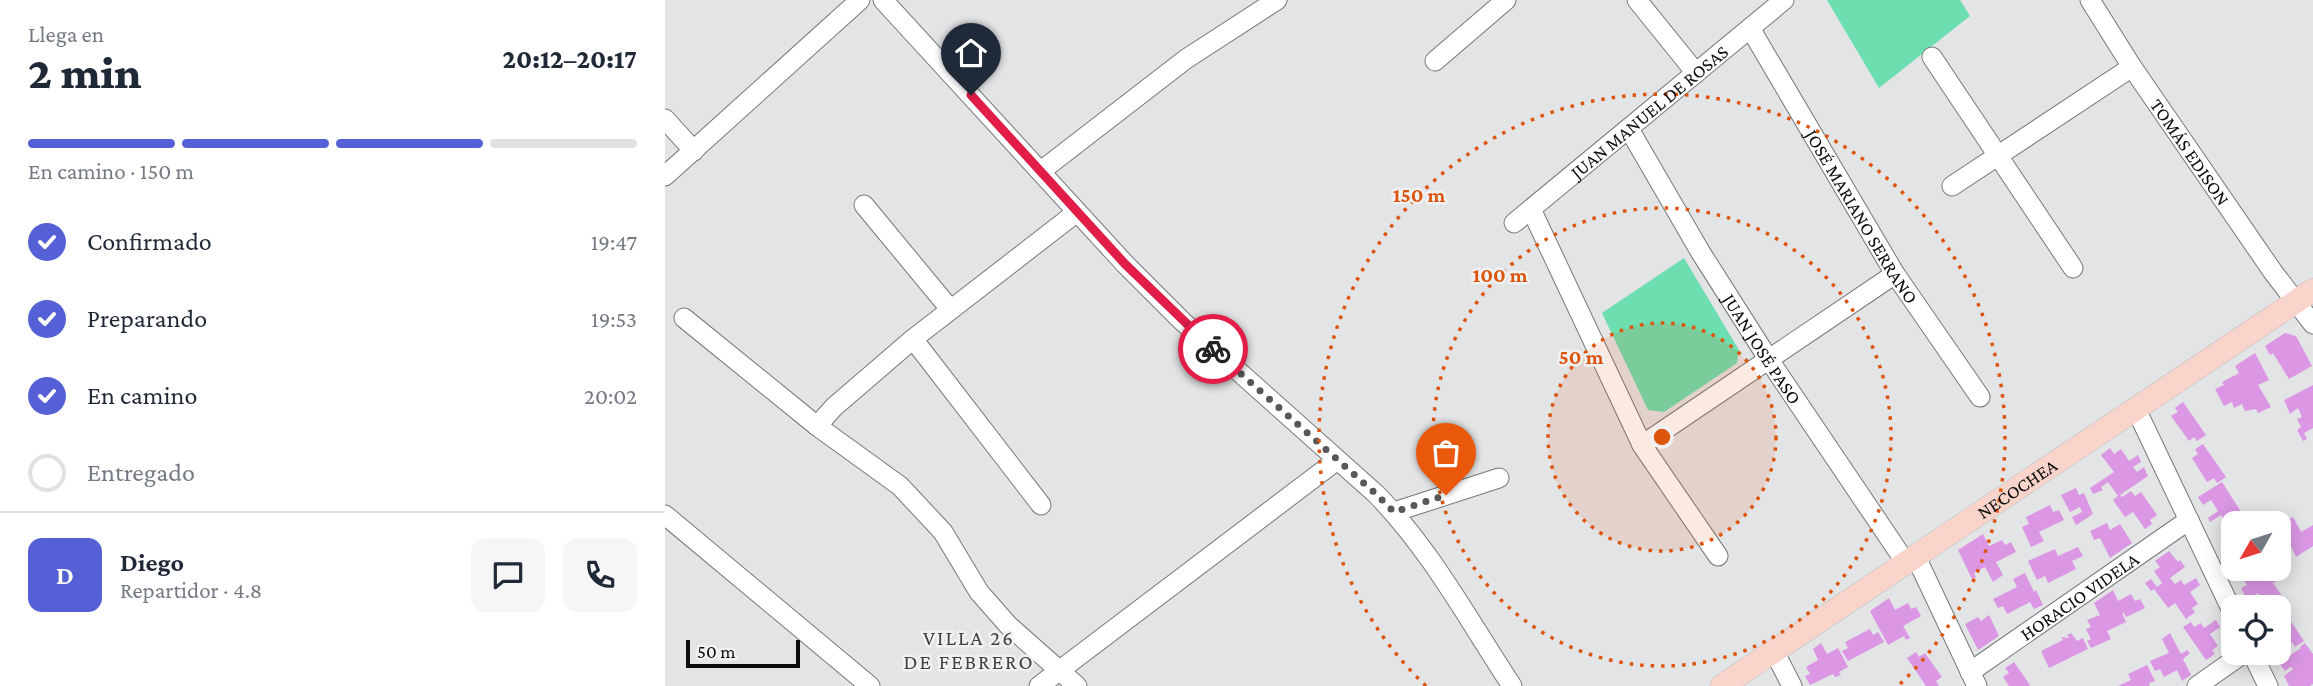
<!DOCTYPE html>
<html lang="es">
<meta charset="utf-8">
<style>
:root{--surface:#fff;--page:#f6f6f7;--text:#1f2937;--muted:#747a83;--line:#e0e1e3;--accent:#5560d6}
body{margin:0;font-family:"Crimson Pro",serif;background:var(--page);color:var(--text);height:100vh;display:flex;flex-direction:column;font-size:26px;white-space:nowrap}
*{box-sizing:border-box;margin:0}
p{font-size:23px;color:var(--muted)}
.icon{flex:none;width:38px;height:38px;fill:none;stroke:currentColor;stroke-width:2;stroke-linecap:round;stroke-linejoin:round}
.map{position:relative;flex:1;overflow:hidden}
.panel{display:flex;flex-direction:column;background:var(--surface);width:665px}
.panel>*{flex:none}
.needle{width:46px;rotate:231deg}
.fabs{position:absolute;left:1556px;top:511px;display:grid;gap:14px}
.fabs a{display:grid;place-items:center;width:70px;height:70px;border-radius:14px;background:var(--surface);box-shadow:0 4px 18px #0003;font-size:35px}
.scale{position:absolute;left:21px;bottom:18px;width:114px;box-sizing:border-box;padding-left:7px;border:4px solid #0d0d0e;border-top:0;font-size:19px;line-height:24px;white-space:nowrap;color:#0d0d0e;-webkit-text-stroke:5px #f0f1f3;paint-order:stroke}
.pin{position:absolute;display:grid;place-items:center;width:60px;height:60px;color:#fff;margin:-72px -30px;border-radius:50% 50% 50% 0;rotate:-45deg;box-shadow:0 0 7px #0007}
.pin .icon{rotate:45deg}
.courier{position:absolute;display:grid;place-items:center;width:70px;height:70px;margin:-35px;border:5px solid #e11d48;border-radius:50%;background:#fff;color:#222;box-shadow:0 2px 9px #0007}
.summary em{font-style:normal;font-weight:800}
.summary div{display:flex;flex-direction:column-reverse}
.summary{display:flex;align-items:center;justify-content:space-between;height:119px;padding:0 28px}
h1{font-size:46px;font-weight:800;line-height:52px}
.bar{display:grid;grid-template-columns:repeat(4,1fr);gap:10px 7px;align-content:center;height:84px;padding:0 28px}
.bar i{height:9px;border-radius:5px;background:var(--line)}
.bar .active{background:var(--accent)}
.bar p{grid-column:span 4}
.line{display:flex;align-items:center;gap:18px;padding:0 28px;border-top:2px solid var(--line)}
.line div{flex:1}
.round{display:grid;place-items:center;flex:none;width:74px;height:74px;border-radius:14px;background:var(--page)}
ol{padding:0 28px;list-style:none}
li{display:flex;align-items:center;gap:21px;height:77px}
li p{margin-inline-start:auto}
li .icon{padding:7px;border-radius:50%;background:var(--accent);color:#fff;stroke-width:4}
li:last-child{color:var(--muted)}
li i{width:38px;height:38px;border:4px solid var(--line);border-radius:50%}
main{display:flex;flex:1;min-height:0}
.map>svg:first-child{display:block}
.green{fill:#6ddeb0}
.building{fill:#db97e4}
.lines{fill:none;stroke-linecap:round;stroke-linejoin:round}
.minor-casing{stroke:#767778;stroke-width:21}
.major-casing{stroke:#c0c0c0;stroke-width:24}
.minor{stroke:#fff;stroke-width:19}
.major{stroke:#f9d4cb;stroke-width:23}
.done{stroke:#58585a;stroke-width:7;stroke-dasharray:0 12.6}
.route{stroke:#e11d48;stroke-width:9}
.ring{fill:none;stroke:#dd550c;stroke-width:3.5;stroke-dasharray:3.5 7}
.labels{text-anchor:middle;stroke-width:5;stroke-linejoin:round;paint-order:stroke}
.street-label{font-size:19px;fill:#0d0d0e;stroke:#f0f1f3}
.neighbourhood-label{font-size:21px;letter-spacing:2px;fill:#424244;stroke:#f0f1f3}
.centre{fill:#dd550c;stroke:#f0f1f3;stroke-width:3.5}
.ring-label{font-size:21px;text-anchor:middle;font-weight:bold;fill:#dd550c;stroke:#f0f1f3;stroke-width:5;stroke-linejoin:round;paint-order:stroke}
</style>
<main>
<section class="panel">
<div class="summary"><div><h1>2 min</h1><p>Llega en</p></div><em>20:12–20:17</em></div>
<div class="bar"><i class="active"></i><i class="active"></i><i class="active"></i><i></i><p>En camino · 150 m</p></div>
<ol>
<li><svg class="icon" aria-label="check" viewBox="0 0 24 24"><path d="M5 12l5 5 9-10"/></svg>Confirmado<p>19:47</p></li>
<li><svg class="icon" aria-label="check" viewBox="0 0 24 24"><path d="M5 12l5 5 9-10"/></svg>Preparando<p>19:53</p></li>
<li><svg class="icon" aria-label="check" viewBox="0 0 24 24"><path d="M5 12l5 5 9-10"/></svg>En camino<p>20:02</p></li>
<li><i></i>Entregado</li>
</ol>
<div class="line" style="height:126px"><b class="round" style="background:var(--accent);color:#fff">D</b><div><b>Diego</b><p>Repartidor · 4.8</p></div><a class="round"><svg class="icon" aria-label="chat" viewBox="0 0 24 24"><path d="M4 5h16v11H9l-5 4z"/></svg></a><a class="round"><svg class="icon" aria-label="phone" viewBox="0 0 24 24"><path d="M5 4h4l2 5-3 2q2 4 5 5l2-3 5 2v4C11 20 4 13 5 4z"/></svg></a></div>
</section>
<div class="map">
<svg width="1648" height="686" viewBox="0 0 1648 686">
<rect width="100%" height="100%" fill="#e3e4e6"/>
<g class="green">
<path d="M1162 0H1295L1305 16 1214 88Z"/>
<path d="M1019 258 1074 350 1072 363 999 412 983 410 937 313Z"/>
</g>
<g class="building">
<path d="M1620 333 1631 336 1647 366 1624 379 1608 353 1605 355 1600 346Z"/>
<path d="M1590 353 1604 380 1593 385 1606 407 1593 413 1591 409 1580 411 1577 404 1569 408 1567 402 1559 406 1550 389 1559 385 1557 382 1574 373 1570 366Z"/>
<path d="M1648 385V428L1639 433 1642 439 1638 441 1632 430 1636 427 1632 419 1637 417 1633 408 1625 414 1619 400Z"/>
<path d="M1518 402 1541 435 1532 441 1529 437 1524 441 1506 416 1513 412 1510 408Z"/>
<path d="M1538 444 1561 477 1552 483 1549 478 1542 482 1527 458 1533 454 1530 449Z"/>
<path d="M1445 448 1449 454 1456 449 1464 461 1473 455 1476 462 1468 467 1472 472 1479 467 1483 476 1455 495 1457 497 1466 491 1470 496 1476 492 1492 515 1485 520 1487 524 1480 529 1468 512 1460 517 1448 500 1453 496 1443 482 1436 487 1438 490 1428 494 1425 488 1449 472 1436 455Z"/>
<path d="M1557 482 1580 518 1572 523 1568 519 1562 523 1556 515 1545 522 1543 518 1553 511 1546 500 1538 505 1533 497Z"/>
<path d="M1411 488 1414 495 1419 493 1428 514 1411 525 1407 517 1417 512 1415 507 1405 512 1396 495Z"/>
<path d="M1385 505 1388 512 1394 510 1399 520 1374 532 1379 541 1366 547 1357 527 1364 524 1361 517Z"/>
<path d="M1628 517 1636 532 1648 525V546L1631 557 1615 523Z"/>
<path d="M1442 523 1445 530 1455 524 1467 543 1445 558 1435 538 1429 540 1425 531Z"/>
<path d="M1318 534 1324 546 1337 540 1340 545 1346 542 1351 552 1331 562 1338 575 1328 582 1320 567 1309 573 1311 577 1307 579 1293 550Z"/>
<path d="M1568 546V569H1589L1586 571 1587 573 1594 569H1609L1613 575 1622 569 1624 572 1608 583 1620 600 1611 606 1608 601 1601 606 1593 593 1582 600 1576 588 1582 585 1576 577 1573 580 1560 552Z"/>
<path d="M1413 547 1418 556 1407 561 1411 569 1383 583 1380 576 1372 580 1363 561 1390 549 1393 556Z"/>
<path d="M1504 551 1513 562 1515 560 1520 567 1505 578 1510 584 1516 580 1519 585 1531 578 1535 585 1525 592 1533 604 1527 608 1530 612 1521 619 1510 603 1503 608 1489 589 1486 591 1480 583 1486 579 1492 587 1497 583 1489 571 1495 567 1490 561Z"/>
<path d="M1360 573 1369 592 1371 590 1378 605 1369 609 1365 602 1342 614 1338 606 1333 608 1328 599 1352 587 1348 579Z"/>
<path d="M1448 590 1453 601 1466 594 1470 601 1475 599 1480 608 1461 617 1459 613H1457L1461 622 1442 631 1446 639 1426 648 1422 641 1426 639 1421 629 1426 627 1422 620 1435 615 1429 603Z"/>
<path d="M1224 598 1230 610 1243 603 1246 609 1251 607 1256 616 1238 626 1245 638 1241 640 1239 636 1223 645 1205 611Z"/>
<path d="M1617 608 1639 641 1630 647 1627 642 1614 651V610Z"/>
<path d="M1324 615 1334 636 1313 650 1300 624 1313 617 1316 621Z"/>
<path d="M1551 620 1555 627 1545 634 1553 646 1547 650 1550 654 1541 660 1518 627 1526 622 1529 627 1536 623 1539 628Z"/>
<path d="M1205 629 1208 635 1213 632 1219 642 1183 661 1177 651 1183 648 1180 642Z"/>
<path d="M1406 633 1412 641 1418 638 1423 649 1384 668 1376 651 1398 640 1396 637 1404 638 1402 635Z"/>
<path d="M1505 633 1516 654 1522 650 1525 653 1518 659 1526 675 1517 681 1512 670 1499 677 1495 669 1490 671 1485 661 1504 653 1497 639Z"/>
<path d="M1156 643 1162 654 1173 648 1183 667 1174 672 1176 675 1170 677 1168 674 1145 685 1140 676 1145 674 1141 667 1153 660 1148 649Z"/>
<path d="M1640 643 1648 654V684L1644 686H1624L1619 676 1628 669 1626 667 1620 671 1614 663 1636 648 1635 647Z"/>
<path d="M1251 652 1254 657 1260 653 1277 677 1271 681 1274 686H1261L1242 658Z"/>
<path d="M1349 662 1361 679 1365 686H1344L1338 677 1344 673 1340 668Z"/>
<path d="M1482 665 1490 681 1484 683 1485 686H1453L1466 680 1463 674Z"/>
</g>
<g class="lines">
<defs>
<g id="minor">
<path d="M218 0 460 264 517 321 711 494C766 550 804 621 847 686"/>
<path d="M972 0 1031 73"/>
<path id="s1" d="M1425 0 1467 67 1608 272 1648 324"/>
<path id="s2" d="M1085 28 1230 274 1315 397"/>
<path d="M1267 57 1408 268"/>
<path d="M770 61 841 0"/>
<path d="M0 119 29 151"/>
<path id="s3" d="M964 129 1036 253 1104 360 1241 563"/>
<path d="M376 171 521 59 612 0"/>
<path d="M0 176 195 0"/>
<path d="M1287 186 1467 67"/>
<path d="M199 205 285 309"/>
<path d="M866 209 977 445 1053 556"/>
<path id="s4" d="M849 223 1119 0"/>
<path d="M19 318 152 426 235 486 278 532 314 592 343 625 412 686"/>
<path d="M248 339 376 505"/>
<path d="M1471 409 1568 613"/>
<path d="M152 426 169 407 248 339 412 212"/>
<path d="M977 445 1230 274"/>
<path d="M729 512 834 478"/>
<path d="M0 515 205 686"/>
<path d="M1251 557 1312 686"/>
<path d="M1109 651 1127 686"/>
<path d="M1587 653 1603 686"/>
<path id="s5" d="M1305 672 1524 520"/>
<path d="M374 686 671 461"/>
<path d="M1532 686 1579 653"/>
</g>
<g id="major">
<path id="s6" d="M1057 686 1648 290"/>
</g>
</defs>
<use href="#minor" class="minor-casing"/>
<use href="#major" class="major-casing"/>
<use href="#minor" class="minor"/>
<use href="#major" class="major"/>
</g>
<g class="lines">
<path class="done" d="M548 349 711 494 729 512 781 495"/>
<path class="route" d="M306 95 460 264 548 349"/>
</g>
<circle cx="997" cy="437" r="114" fill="#dd550c" fill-opacity=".12"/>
<g class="ring">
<circle cx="997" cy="437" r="114"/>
<circle cx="997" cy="437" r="229"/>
<path d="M761 686A343 343 0 1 1 1233 686"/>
</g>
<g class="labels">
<g class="street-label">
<text dy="7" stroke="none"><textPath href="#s4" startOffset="175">JUAN MANUEL DE ROSAS</textPath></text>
<text dy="7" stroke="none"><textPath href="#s1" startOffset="182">TOMÁS EDISON</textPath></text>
<text dy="7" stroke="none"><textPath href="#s2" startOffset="219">JOSÉ MARIANO SERRANO</textPath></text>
<text dy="7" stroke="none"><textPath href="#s3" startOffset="257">JUAN JOSÉ PASO</textPath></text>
<text dy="7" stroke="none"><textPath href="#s6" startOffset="355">NECOCHEA</textPath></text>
<text dy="7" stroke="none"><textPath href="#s5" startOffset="133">HORACIO VIDELA</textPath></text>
</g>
<g class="neighbourhood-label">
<text x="304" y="645">VILLA 26<tspan x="304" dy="24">DE FEBRERO</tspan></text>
</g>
</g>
<circle cx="997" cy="437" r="10" class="centre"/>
<g class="ring-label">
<text x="754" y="202">150 m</text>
<text x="835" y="282">100 m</text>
<text x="916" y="364">50 m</text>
</g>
</svg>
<div class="fabs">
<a><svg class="needle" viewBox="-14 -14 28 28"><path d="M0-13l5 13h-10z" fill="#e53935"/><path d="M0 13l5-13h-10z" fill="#747a83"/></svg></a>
<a><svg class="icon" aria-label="locate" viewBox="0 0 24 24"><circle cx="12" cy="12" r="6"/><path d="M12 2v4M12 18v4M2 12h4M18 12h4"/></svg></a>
</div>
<div class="scale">50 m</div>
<div class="pin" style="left:781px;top:495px;background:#ea580c"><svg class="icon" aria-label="bag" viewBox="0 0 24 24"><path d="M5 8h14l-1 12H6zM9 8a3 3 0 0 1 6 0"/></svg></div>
<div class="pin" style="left:306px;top:95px;background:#1f2937"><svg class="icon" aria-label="home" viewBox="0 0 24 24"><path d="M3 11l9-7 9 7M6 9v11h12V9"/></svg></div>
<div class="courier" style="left:548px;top:349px"><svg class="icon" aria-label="bike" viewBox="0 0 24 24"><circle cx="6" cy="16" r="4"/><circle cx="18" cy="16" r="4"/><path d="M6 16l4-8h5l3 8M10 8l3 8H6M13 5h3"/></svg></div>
</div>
</main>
